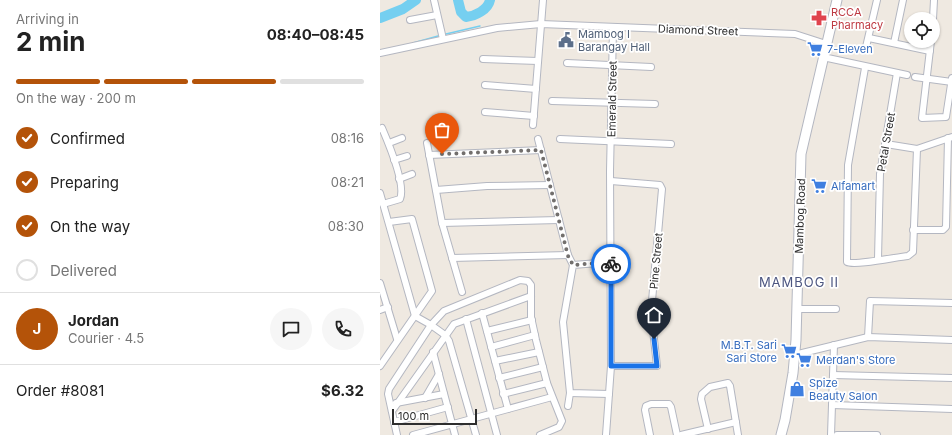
<!DOCTYPE html>
<meta charset="utf-8">
<style>
:root{--surface:#fff;--page:#f6f6f6;--text:#222;--muted:#767676;--line:#e0e0e0;--accent:#b45309}
body{margin:0;font-family:Inter,sans-serif;background:var(--page);color:var(--text);height:100vh;display:flex;flex-direction:column;font-size:15px;white-space:nowrap}
*{box-sizing:border-box;margin:0}
p{font-size:13px;color:var(--muted)}
.icon{flex:none;width:22px;height:22px;fill:none;stroke:currentColor;stroke-width:2;stroke-linecap:round;stroke-linejoin:round}
.map{position:relative;flex:1;overflow:hidden}
.side{display:flex;flex-direction:column;background:var(--surface);width:380px}
.side>*{flex:none}
.buttons{position:absolute;left:524px;top:12px;display:grid;gap:8px}
.buttons a{display:grid;place-items:center;width:36px;height:36px;border-radius:50%;background:var(--surface);box-shadow:0 1px 3px #0004;font-size:20px}
.scale{position:absolute;left:12px;bottom:10px;width:85px;box-sizing:border-box;padding-left:4px;border:2px solid #2e2e2e;border-top:0;font-size:11px;line-height:14px;white-space:nowrap;color:#2e2e2e;-webkit-text-stroke:3px #fff;paint-order:stroke}
.pin{position:absolute;display:grid;place-items:center;width:34px;height:34px;color:#fff;margin:-41px -17px;border-radius:50% 50% 50% 0;rotate:-45deg;box-shadow:0 0 4px #0007}
.pin .icon{rotate:45deg}
.courier{position:absolute;display:grid;place-items:center;width:40px;height:40px;margin:-20px;border:3px solid #1a73e8;border-radius:50%;background:#fff;color:#222;box-shadow:0 1px 5px #0007}
.head em{font-style:normal;font-weight:700}
.head div{display:flex;flex-direction:column-reverse}
.head{display:flex;align-items:center;justify-content:space-between;height:68px;padding:0 16px}
h1{font-size:26px;font-weight:700;line-height:30px}
.bar{display:grid;grid-template-columns:repeat(4,1fr);gap:6px 4px;align-content:center;height:48px;padding:0 16px}
.bar i{height:5px;border-radius:3px;background:var(--line)}
.bar .current{background:var(--accent)}
.bar p{grid-column:span 4}
.line{display:flex;align-items:center;gap:10px;padding:0 16px;border-top:1px solid var(--line)}
.line div{flex:1}
.round{display:grid;place-items:center;flex:none;width:42px;height:42px;border-radius:21px;background:var(--page)}
ol{padding:0 16px;list-style:none}
li{display:flex;align-items:center;gap:12px;height:44px}
li p{margin-inline-start:auto}
li .icon{padding:4px;border-radius:50%;background:var(--accent);color:#fff;stroke-width:4}
li:last-child{color:var(--muted)}
li i{width:22px;height:22px;border:2px solid var(--line);border-radius:50%}
main{display:flex;flex:1;min-height:0}
.map>svg:first-child{display:block}
.lines{fill:none;stroke-linecap:round;stroke-linejoin:round}
.stream{stroke:#75cff0;stroke-width:1.5}
.river{stroke:#75cff0;stroke-width:10}
.street-casing{stroke:#b4b7c1;stroke-width:8}
.secondary-casing{stroke:#b4b7c1;stroke-width:11}
.street{stroke:#fff;stroke-width:6}
.secondary{stroke:#fff;stroke-width:9}
.done{stroke:#726f6d;stroke-width:4;stroke-dasharray:0 7.2}
.route{stroke:#1a73e8;stroke-width:5}
.labels{text-anchor:middle;stroke-width:3.5;stroke-linejoin:round;paint-order:stroke}
.health-label{font-size:11px;fill:#be3a42;stroke:#fff;text-anchor:start}
.street-label{font-size:11px;fill:#2e2e2e;stroke:#fff}
.service-label{font-size:11px;fill:#4e5e75;stroke:#fff;text-anchor:start}
.shop-label{font-size:11px;fill:#366cbe;stroke:#fff;text-anchor:start}
.quarter-label{font-size:13px;letter-spacing:1px;fill:#4d5680;stroke:#fff}
</style>
<main>
<section class="side">
<div class="head"><div><h1>2 min</h1><p>Arriving in</p></div><em>08:40–08:45</em></div>
<div class="bar"><i class="current"></i><i class="current"></i><i class="current"></i><i></i><p>On the way · 200 m</p></div>
<ol>
<li><svg class="icon" aria-label="check" viewBox="0 0 24 24"><path d="M5 12l5 5 9-10"/></svg>Confirmed<p>08:16</p></li>
<li><svg class="icon" aria-label="check" viewBox="0 0 24 24"><path d="M5 12l5 5 9-10"/></svg>Preparing<p>08:21</p></li>
<li><svg class="icon" aria-label="check" viewBox="0 0 24 24"><path d="M5 12l5 5 9-10"/></svg>On the way<p>08:30</p></li>
<li><i></i>Delivered</li>
</ol>
<div class="line" style="height:72px"><b class="round" style="background:var(--accent);color:#fff">J</b><div><b>Jordan</b><p>Courier · 4.5</p></div><a class="round"><svg class="icon" aria-label="chat" viewBox="0 0 24 24"><path d="M4 5h16v11H9l-5 4z"/></svg></a><a class="round"><svg class="icon" aria-label="phone" viewBox="0 0 24 24"><path d="M5 4h4l2 5-3 2q2 4 5 5l2-3 5 2v4C11 20 4 13 5 4z"/></svg></a></div>
<div class="line" style="height:52px"><div>Order #8081</div><b>$6.32</b></div>
</section>
<div class="map">
<svg width="572" height="435" viewBox="0 0 572 435">
<rect width="100%" height="100%" fill="#efe9e1"/>
<g class="lines">
<g class="stream">
<path d="M66 34 100 26"/>
<path d="M33 43 58 36"/>
</g>
<g class="river">
<path d="M78 0 81 12 86 17C95 16 108 10 110 0"/>
<path d="M0 18 23 9 36 0"/>
</g>
<defs>
<g id="street">
<path d="M54 0 63 39"/>
<path d="M553 19 554 0"/>
<path d="M30 20 57 15"/>
<path d="M489 38 550 51"/>
<path d="M551 41 542 118 566 117 572 78"/>
<path d="M514 43 523 0"/>
<path d="M486 47 497 0"/>
<path d="M0 53 117 28 161 24 415 34 446 44"/>
<path d="M443 57 527 75"/>
<path d="M103 59 158 61"/>
<path d="M187 63 271 67"/>
<path d="M485 68 468 165 467 262C474 266 517 257 528 256L533 252 537 149"/>
<path d="M535 77 572 82"/>
<path d="M105 85 156 89"/>
<path d="M172 101 275 104"/>
<path d="M105 112 154 116"/>
<path d="M153 125 163 0"/>
<path d="M0 129 2 128C8 142 26 185 20 199L3 204"/>
<path d="M158 139 188 255 193 265"/>
<path d="M180 139 291 144"/>
<path d="M9 143 22 138"/>
<path d="M47 143 62 223 82 292"/>
<path d="M506 144 537 149 572 137"/>
<path d="M49 155 161 150"/>
<path d="M14 160 27 156"/>
<path d="M19 179 32 174"/>
<path d="M231 181 280 185 282 189 271 312 277 366H231"/>
<path d="M56 190 107 186 170 185"/>
<path d="M0 193 35 316 51 325 64 311 140 280 148 281 151 285V317L156 340 167 383 182 421 179 427 160 435"/>
<path d="M62 223 179 220"/>
<path d="M533 230H563L566 227 568 138"/>
<path d="M72 258 188 255"/>
<path d="M498 259 500 174 517 73"/>
<path d="M0 283 17 339"/>
<path d="M417 309H456"/>
<path d="M0 310 8 307"/>
<path d="M102 313 128 409 172 397"/>
<path d="M86 319 117 435"/>
<path d="M107 331 152 320"/>
<path d="M488 337 490 301 572 303"/>
<path d="M111 347 155 335"/>
<path d="M53 352 75 435"/>
<path d="M414 355 488 337 572 340"/>
<path d="M115 361 159 352"/>
<path d="M0 366 52 291 32 219 9 222"/>
<path d="M453 375 572 378"/>
<path d="M119 378 163 367"/>
<path d="M123 394 167 383"/>
<path d="M229 394 190 393 183 322 193 265 231 262"/>
<path d="M45 398 59 374"/>
<path d="M16 403 64 394"/>
<path d="M452 405 572 409"/>
<path d="M188 406 190 393"/>
<path d="M12 411 74 324 151 296"/>
<path d="M14 422 68 407"/>
<path d="M328 429 321 399 322 394 330 387 348 383 350 386 358 435"/>
<path d="M17 435 8 394 9 389 51 325 65 335 69 341 96 435"/>
<path d="M33 435 128 409"/>
<path d="M226 435 231 366 230 171 233 28"/>
<path d="M270 435 265 410 266 406 271 404H289L291 407 297 435"/>
<path d="M301 435 356 422"/>
<path d="M451 435 454 345"/>
<path d="M457 435H497"/>
</g>
<path id="secondary" d="M401 435 405 420 413 373 416 340 421 154 457 0"/>
</defs>
<use href="#street" class="street-casing"/>
<use href="#secondary" class="secondary-casing"/>
<use href="#street" class="street"/>
<use href="#secondary" class="secondary"/>
</g>
<g class="lines">
<path class="done" d="M62 154 161 150 188 256 193 265 231 262V264"/>
<path class="route" d="M231 264V366H277L274 339"/>
</g>
<defs>
<symbol id="pharmacy-bare" viewBox="-9 -9 18 18"><path d="M-2-6h4v4h4v4h-4v4h-4v-4h-4v-4h4Z" fill="#e0444e" stroke="#fff" stroke-width="2.5" paint-order="stroke"/></symbol>
<symbol id="civic-bare" viewBox="-9 -9 18 18"><path d="M-.6-6.5H3V-4.5H.6V-3L4-1V1h2V6H-6V1h2V-1L-.6-3ZM-1.2 2.5V6h2.4V2.5Z" fill="#5c6f8a" stroke="#fff" stroke-width="2.5" paint-order="stroke"/></symbol>
<symbol id="supermarket-bare" viewBox="-9 -9 18 18"><path d="M-6-5.5h2.5l.6 2H6L4.5 2H-2.5L-4.4-4H-6ZM-1.5 3.2a1.3 1.3 0 1 0 .1 0ZM3 3.2a1.3 1.3 0 1 0 .1 0Z" fill="#3f7fe0" stroke="#fff" stroke-width="2.5" paint-order="stroke"/></symbol>
<symbol id="shop-bare" viewBox="-9 -9 18 18"><path d="M-5-2.5h2.3a2.7 3.5 0 0 1 5.4 0H5L5.5 6h-11ZM-1.5-2.5h3a1.5 2.3 0 0 0-3 0Z" fill="#3f7fe0" stroke="#fff" stroke-width="2.5" paint-order="stroke"/></symbol>
</defs>
<g fill-rule="evenodd">
<use href="#pharmacy-bare" x="428" y="7" width="22" height="22"/>
<use href="#civic-bare" x="175" y="29" width="22" height="22"/>
<use href="#supermarket-bare" x="424" y="38" width="22" height="22"/>
<use href="#supermarket-bare" x="428" y="175" width="22" height="22"/>
<use href="#supermarket-bare" x="398" y="340" width="22" height="22"/>
<use href="#supermarket-bare" x="413" y="349" width="22" height="22"/>
<use href="#shop-bare" x="406" y="378" width="22" height="22"/>
</g>
<g class="labels">
<g class="health-label">
<text x="451" y="16">RCCA<tspan x="451" dy="13">Pharmacy</tspan></text>
</g>
<g class="street-label">
<text transform="translate(318 30) rotate(2)" y="4">Diamond Street</text>
<text transform="translate(232 99) rotate(-89)" y="4">Emerald Street</text>
<text transform="translate(506 142) rotate(-80)" y="4">Petal Street</text>
<text transform="translate(420 216) rotate(-88)" y="4">Mambog Road</text>
<text transform="translate(276 261) rotate(-85)" y="4">Pine Street</text>
</g>
<g class="service-label">
<text x="198" y="38">Mambog I<tspan x="198" dy="13">Barangay Hall</tspan></text>
</g>
<g class="shop-label">
<text x="447" y="53">7-Eleven</text>
<text x="451" y="190">Alfamart</text>
<text x="397" y="349" text-anchor="end">M.B.T. Sari<tspan x="397" dy="13">Sari Store</tspan></text>
<text x="436" y="364">Merdan's Store</text>
<text x="429" y="387">Spize<tspan x="429" dy="13">Beauty Salon</tspan></text>
</g>
<g class="quarter-label">
<text x="419" y="287">MAMBOG II</text>
</g>
</g>
</svg>
<div class="buttons">
<a><svg class="icon" aria-label="locate" viewBox="0 0 24 24"><circle cx="12" cy="12" r="6"/><path d="M12 2v4M12 18v4M2 12h4M18 12h4"/></svg></a>
</div>
<div class="scale">100 m</div>
<div class="pin" style="left:62px;top:154px;background:#ea580c"><svg class="icon" aria-label="bag" viewBox="0 0 24 24"><path d="M5 8h14l-1 12H6zM9 8a3 3 0 0 1 6 0"/></svg></div>
<div class="pin" style="left:274px;top:339px;background:#1f2937"><svg class="icon" aria-label="home" viewBox="0 0 24 24"><path d="M3 11l9-7 9 7M6 9v11h12V9"/></svg></div>
<div class="courier" style="left:231px;top:264px"><svg class="icon" aria-label="bike" viewBox="0 0 24 24"><circle cx="6" cy="16" r="4"/><circle cx="18" cy="16" r="4"/><path d="M6 16l4-8h5l3 8M10 8l3 8H6M13 5h3"/></svg></div>
</div>
</main>
